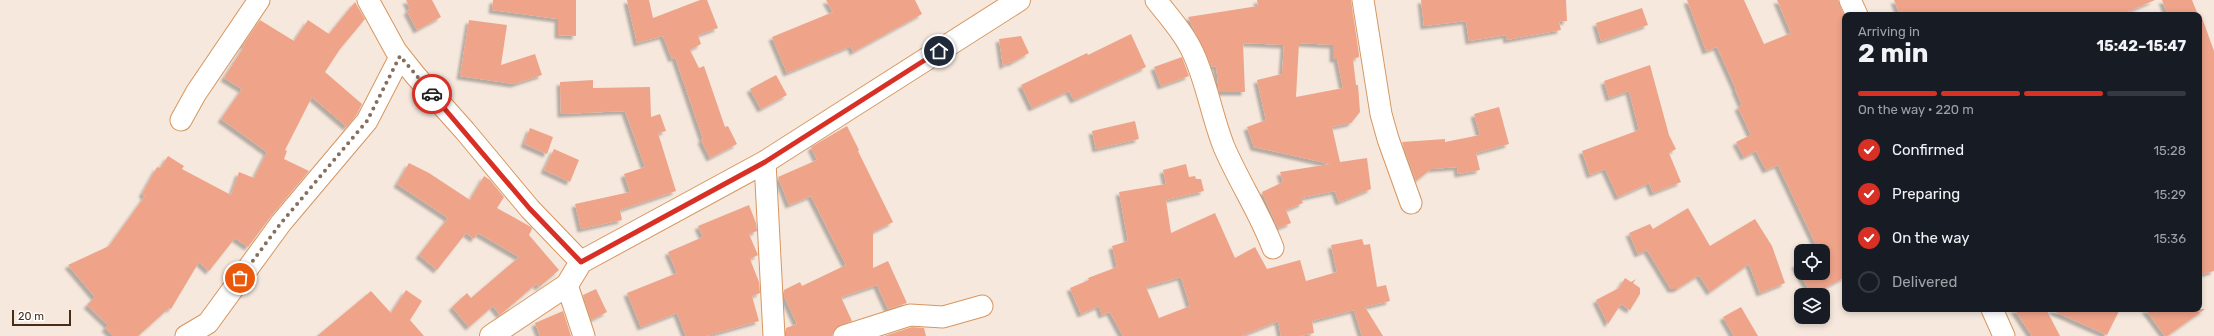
<!DOCTYPE html>
<meta charset="utf-8">
<style>
:root{--surface:#171b24;--page:#20242c;--text:#f1f3f6;--muted:#9ea1a6;--line:#363941;--accent:#d93025}
body{margin:0;font-family:Rubik,sans-serif;background:var(--page);color:var(--text);height:100vh;display:flex;flex-direction:column;font-size:15px;white-space:nowrap}
*{box-sizing:border-box;margin:0}
p{font-size:13px;color:var(--muted)}
.icon{flex:none;width:22px;height:22px;fill:none;stroke:currentColor;stroke-width:2;stroke-linecap:round;stroke-linejoin:round}
.map{position:relative;flex:1;overflow:hidden}
.sheet{position:absolute;left:1842px;top:12px;width:360px;height:300px;display:flex;flex-direction:column;background:var(--surface);border-radius:8px;box-shadow:0 2px 6px #0003}
.sheet>*{flex:none}
.fabs{position:absolute;left:1794px;top:244px;display:grid;gap:8px}
.fabs a{display:grid;place-items:center;width:36px;height:36px;border-radius:8px;background:var(--surface);box-shadow:0 2px 6px #0003;font-size:20px}
.scale{position:absolute;left:12px;bottom:10px;width:59px;box-sizing:border-box;padding-left:4px;border:2px solid #492e17;border-top:0;font-size:11px;line-height:14px;white-space:nowrap;color:#492e17;-webkit-text-stroke:3px #fff;paint-order:stroke}
.pin{position:absolute;display:grid;place-items:center;width:34px;height:34px;color:#fff;margin:-17px;border:2px solid #fff;border-radius:50%;box-shadow:0 1px 4px #0007}
.courier{position:absolute;display:grid;place-items:center;width:40px;height:40px;margin:-20px;border:3px solid #d93025;border-radius:50%;background:#fff;color:#222;box-shadow:0 1px 5px #0007}
.summary em{font-style:normal;font-weight:700}
.summary div{display:flex;flex-direction:column-reverse}
.summary{display:flex;align-items:center;justify-content:space-between;height:68px;padding:0 16px}
h1{font-size:26px;font-weight:700;line-height:30px}
.bar{display:grid;grid-template-columns:repeat(4,1fr);gap:6px 4px;align-content:center;height:48px;padding:0 16px}
.bar i{height:5px;border-radius:3px;background:var(--line)}
.bar .selected{background:var(--accent)}
.bar p{grid-column:span 4}
ol{padding:0 16px;list-style:none}
li{display:flex;align-items:center;gap:12px;height:44px}
li p{margin-inline-start:auto}
li .icon{padding:4px;border-radius:50%;background:var(--accent);color:#fff;stroke-width:4}
li:last-child{color:var(--muted)}
li i{width:22px;height:22px;border:2px solid var(--line);border-radius:50%}
.map>svg:first-child{display:block}
.building{fill:#efa48a;fill-rule:evenodd;filter:url(#shadow)}
.lines{fill:none;stroke-linecap:round;stroke-linejoin:round}
.street-casing{stroke:#d7965e;stroke-width:23}
.secondary-casing{stroke:#d7965e;stroke-width:24}
.street{stroke:#fff;stroke-width:21}
.secondary{stroke:#fff;stroke-width:22}
.done{stroke:#866f5c;stroke-width:4;stroke-dasharray:0 7.2}
.route{stroke:#d93025;stroke-width:5}
</style>
<div class="map">
<svg width="2214" height="336" viewBox="0 0 2214 336">
<defs>
<filter id="shadow"><feDropShadow dx="-3.5" dy="3.5" stdDeviation="1" flood-color="#0004"/></filter>
</defs>
<rect width="100%" height="100%" fill="#f6e8dd"/>
<g class="building">
<path d="M406 0H432L441 17 417 30 407 11 410 9Z"/>
<path d="M493 0H576V36L558 35V19L492 10Z"/>
<path d="M627 0H649L653 18 700 0H707L718 28 698 35 701 44 690 50 699 68 704 66 725 127 728 126 737 144 710 158 701 140 703 139 675 57 672 59 663 36 637 43Z"/>
<path d="M826 0H915L922 14 853 52 851 46 787 73 772 37 833 12Z"/>
<path d="M1257 0H1351L1359 54V57L1353 59 1356 85H1358L1360 112 1351 123 1332 127 1340 162 1367 158 1371 189 1339 202 1335 191 1301 198 1303 203 1286 210 1291 223 1278 228 1262 192 1283 182 1280 172 1330 164 1254 147 1247 127 1266 120 1257 80 1282 74 1284 45 1243 43 1245 92H1219L1216 66 1212 67 1188 17 1258 6ZM1299 43 1333 45V59H1337L1343 88 1296 97Z"/>
<path d="M1421 0H1566L1567 21 1559 22 1561 30 1507 40 1506 35 1469 41 1466 21 1424 26Z"/>
<path d="M1687 0H1744L1764 44 1791 33 1777 0H1838L1845 18V277L1812 295 1795 265 1801 261V273H1823V251H1819L1778 165 1766 170 1756 151 1744 157 1736 142 1751 135 1738 107 1742 105 1735 89H1736L1717 47 1706 51Z"/>
<path d="M1894 0H2155L2120 15H1900Z"/>
<path d="M2162 0H2192L2198 15H2168Z"/>
<path d="M355 2 365 19 340 49 325 72 362 104 357 114 347 127 312 97 285 150 287 151 284 159 309 171 272 215 248 247 235 238 209 271 199 262 171 309 169 308 138 336H113L105 328 108 325 87 305 95 297 68 265 109 246 145 196 142 194 157 167 160 168 168 156 184 166 182 169 231 195 239 172 254 178 267 152 221 119 242 89 224 78 245 45H243L260 20 294 41 308 20 329 34Z"/>
<path d="M1642 8 1648 25 1601 41 1596 23Z"/>
<path d="M2201 15 2214 51V271L2199 275V16Z"/>
<path d="M469 20 507 25 501 65 535 54 542 75 514 84 460 76Z"/>
<path d="M1131 34 1146 67 1074 100 1069 91 1032 108 1021 85 1087 53 1088 55Z"/>
<path d="M1021 36 1029 53 1011 63 1010 62 1003 66 999 39Z"/>
<path d="M1182 57 1189 76 1161 86 1154 67Z"/>
<path d="M1650 65 1669 135 1676 149 1669 153 1681 182 1653 193 1649 183 1618 197 1605 169 1590 175 1582 151 1639 130 1629 91 1609 98 1604 81Z"/>
<path d="M776 75 787 95 761 109 750 89Z"/>
<path d="M593 80V88L650 87 651 117 660 114 666 131 658 133 676 191 620 210 622 220 581 229 575 204 630 192 624 174 645 167 625 111 561 114 560 82Z"/>
<path d="M1499 107 1509 144 1476 153 1480 170 1458 174 1457 167 1431 169 1416 181 1402 142 1445 139V142L1480 135 1474 114Z"/>
<path d="M1135 121 1139 139 1096 149 1092 131Z"/>
<path d="M847 126 859 150 858 151 893 222 873 232V268L888 261 907 303 888 309 877 285 841 297 852 321 835 328 832 336H786V328L797 324 784 296V290L800 282 802 286 846 265 811 196 789 205 778 177 817 160 811 147Z"/>
<path d="M530 128 553 137 547 154 524 144Z"/>
<path d="M554 149 579 160 570 182 544 170Z"/>
<path d="M409 163 429 173 470 200 484 176 490 180 504 197 497 208 531 227 532 229 529 235 559 270 539 287 536 284 500 315 493 306 469 327 452 307 467 293 471 298 519 257 478 233 474 239 466 233 437 270 419 255 448 218 397 184Z"/>
<path d="M1186 164 1189 177 1195 176 1196 179H1201L1204 191 1166 200 1171 233 1215 213 1235 258 1255 247 1267 269 1300 260 1306 281 1337 272 1331 245 1362 239 1364 245 1370 244 1377 287 1386 285 1390 301 1365 307 1383 336H1362L1354 310 1312 321 1314 333 1300 336H1281L1278 321 1241 336H1123L1110 312 1102 315 1099 306 1081 314 1070 288 1089 280 1088 278 1117 267 1112 246 1128 241 1119 192 1166 184 1163 170ZM1181 277 1190 306 1159 318 1146 287Z"/>
<path d="M749 205 756 223 757 231 749 234 758 255 750 259 759 282 760 293 752 296 759 321 706 336H686L677 313 641 327 627 293 677 273 668 252 703 237 698 226Z"/>
<path d="M1688 208 1710 246 1755 219 1772 246 1785 283 1760 293 1749 264 1710 292 1699 275 1677 289H1671L1647 250 1638 254 1629 233 1650 224 1653 229Z"/>
<path d="M1625 278 1631 282 1636 279 1633 283 1640 288V294L1630 310 1621 304 1608 324 1596 300 1619 288Z"/>
<path d="M596 289 607 312 591 320 583 295Z"/>
<path d="M406 290 422 301 410 320 424 336H317L371 291 391 313Z"/>
<path d="M1741 307 1758 336H1734L1723 317Z"/>
<path d="M2014 309H2046L2060 336H2032Z"/>
<path d="M2120 309 2107 335 2051 310V309Z"/>
<path d="M2145 309H2205L2167 336H2165Z"/>
<path d="M563 311 571 336H540L535 323Z"/>
<path d="M912 327 924 328 926 336H884Z"/>
</g>
<g class="lines">
<defs>
<g id="street">
<path d="M368 0 396 51 415 75 465 131 530 209 581 262"/>
<path d="M1156 0C1169 17 1185 34 1194 55 1207 84 1212 117 1224 147 1239 182 1260 213 1273 248"/>
<path d="M1363 0 1381 114 1388 139 1411 203"/>
<path d="M1850 0 1857 15"/>
<path d="M181 120 196 93 259 0"/>
<path d="M765 162 774 336"/>
<path d="M567 285 584 336"/>
<path d="M1992 309 2004 336"/>
<path d="M186 336 208 323 281 223 367 121 400 57"/>
<path d="M844 336 910 315 943 317 982 306"/>
</g>
<path id="secondary" d="M491 336 567 285 581 262 765 162 1019 0"/>
</defs>
<use href="#street" class="street-casing"/>
<use href="#secondary" class="secondary-casing"/>
<use href="#street" class="street"/>
<use href="#secondary" class="secondary"/>
</g>
<g class="lines">
<path class="done" d="M240 278 281 223 367 121 400 56 432 94"/>
<path class="route" d="M432 94 530 209 581 262 765 162 939 51"/>
</g>
</svg>
<div class="fabs">
<a><svg class="icon" aria-label="locate" viewBox="0 0 24 24"><circle cx="12" cy="12" r="6"/><path d="M12 2v4M12 18v4M2 12h4M18 12h4"/></svg></a>
<a><svg class="icon" aria-label="layers" viewBox="0 0 24 24"><path d="M12 4l9 5-9 5-9-5zM3 14l9 5 9-5"/></svg></a>
</div>
<div class="scale">20 m</div>
<div class="pin" style="left:240px;top:278px;background:#ea580c"><svg class="icon" aria-label="bag" viewBox="0 0 24 24"><path d="M5 8h14l-1 12H6zM9 8a3 3 0 0 1 6 0"/></svg></div>
<div class="pin" style="left:939px;top:51px;background:#1f2937"><svg class="icon" aria-label="home" viewBox="0 0 24 24"><path d="M3 11l9-7 9 7M6 9v11h12V9"/></svg></div>
<div class="courier" style="left:432px;top:94px"><svg class="icon" aria-label="car" viewBox="0 0 24 24"><path d="M5 17H2v-5l4-1 3-4h7l3 4 3 1v5h-3M9 17h6M6 11h13"/><circle cx="7" cy="17" r="2"/><circle cx="17" cy="17" r="2"/></svg></div>
<section class="sheet">
<div class="summary"><div><h1>2 min</h1><p>Arriving in</p></div><em>15:42–15:47</em></div>
<div class="bar"><i class="selected"></i><i class="selected"></i><i class="selected"></i><i></i><p>On the way · 220 m</p></div>
<ol>
<li><svg class="icon" aria-label="check" viewBox="0 0 24 24"><path d="M5 12l5 5 9-10"/></svg>Confirmed<p>15:28</p></li>
<li><svg class="icon" aria-label="check" viewBox="0 0 24 24"><path d="M5 12l5 5 9-10"/></svg>Preparing<p>15:29</p></li>
<li><svg class="icon" aria-label="check" viewBox="0 0 24 24"><path d="M5 12l5 5 9-10"/></svg>On the way<p>15:36</p></li>
<li><i></i>Delivered</li>
</ol>
</section>
</div>
